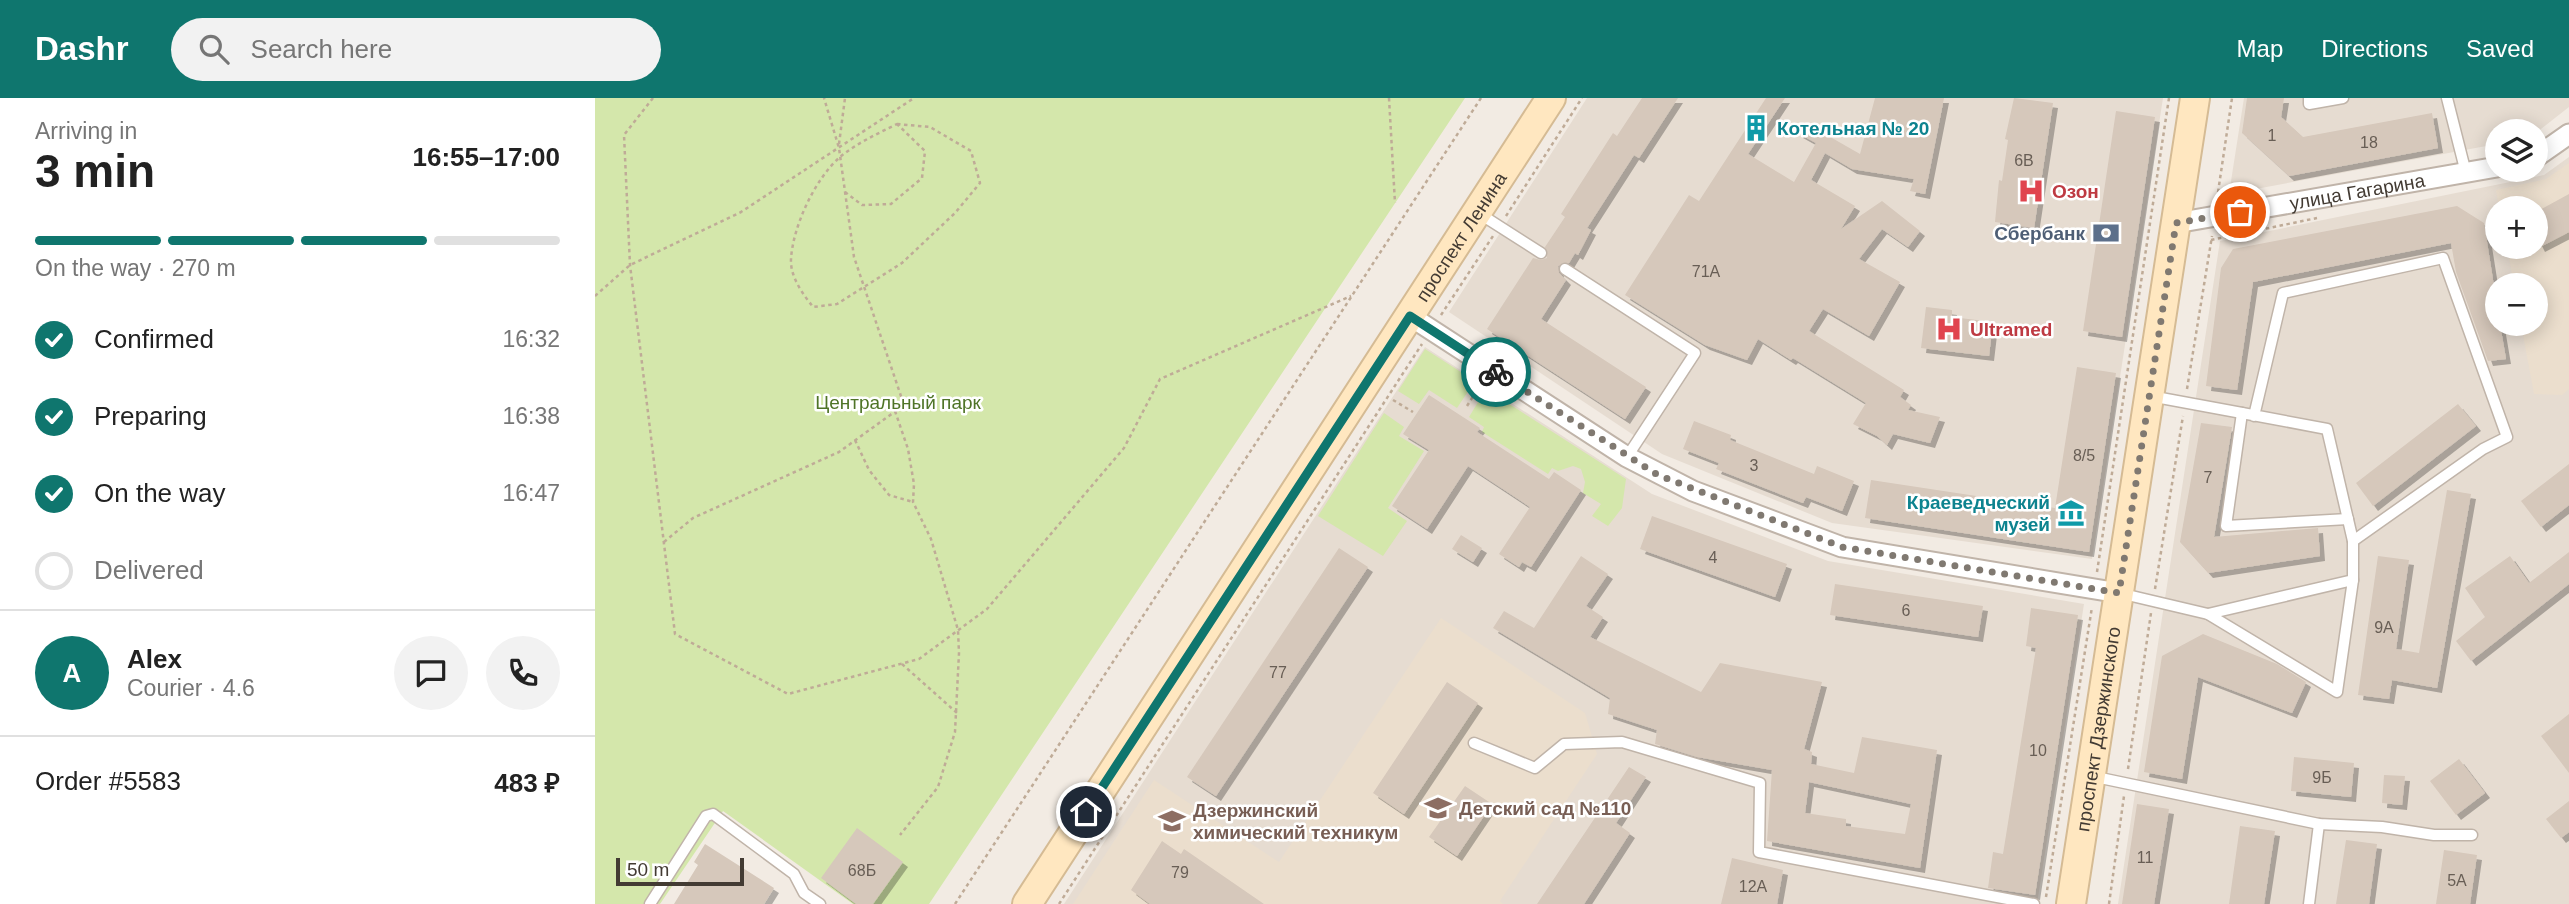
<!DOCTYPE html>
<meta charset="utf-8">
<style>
:root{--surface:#fff;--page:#f2f2f2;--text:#222;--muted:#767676;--line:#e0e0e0;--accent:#0f766e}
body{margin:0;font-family:Helvetica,sans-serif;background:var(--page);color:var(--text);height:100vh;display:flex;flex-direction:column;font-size:26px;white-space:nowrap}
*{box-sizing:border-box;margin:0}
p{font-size:23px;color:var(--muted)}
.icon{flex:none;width:38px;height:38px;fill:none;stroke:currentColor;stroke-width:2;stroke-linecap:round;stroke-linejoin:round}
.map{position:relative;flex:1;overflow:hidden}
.sheet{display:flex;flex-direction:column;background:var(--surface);width:595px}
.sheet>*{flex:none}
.tools{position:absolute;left:1890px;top:21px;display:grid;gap:14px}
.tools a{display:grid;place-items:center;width:63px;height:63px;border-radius:50%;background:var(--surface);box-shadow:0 4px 18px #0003;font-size:35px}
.scale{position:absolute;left:21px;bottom:18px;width:128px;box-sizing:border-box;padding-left:7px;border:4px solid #433b33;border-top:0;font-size:19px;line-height:24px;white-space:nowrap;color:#433b33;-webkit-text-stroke:5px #fff;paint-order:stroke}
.pin{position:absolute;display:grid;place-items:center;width:60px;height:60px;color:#fff;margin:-30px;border:4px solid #fff;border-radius:50%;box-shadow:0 2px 7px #0007}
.courier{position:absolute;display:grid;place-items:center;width:70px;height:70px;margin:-35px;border:5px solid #0f766e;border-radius:50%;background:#fff;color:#222;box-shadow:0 2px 9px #0007}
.head em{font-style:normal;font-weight:700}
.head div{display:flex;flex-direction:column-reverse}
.head{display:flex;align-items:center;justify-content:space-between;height:119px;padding:0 35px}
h1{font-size:46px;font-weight:700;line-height:52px}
.bar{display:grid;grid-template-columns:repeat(4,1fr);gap:10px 7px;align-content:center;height:84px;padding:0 35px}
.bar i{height:9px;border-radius:5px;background:var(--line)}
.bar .on{background:var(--accent)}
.bar p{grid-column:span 4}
.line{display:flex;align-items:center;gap:18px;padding:0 35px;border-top:2px solid var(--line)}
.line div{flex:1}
.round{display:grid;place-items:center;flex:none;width:74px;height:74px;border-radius:37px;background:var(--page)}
ol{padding:0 35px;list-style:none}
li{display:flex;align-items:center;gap:21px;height:77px}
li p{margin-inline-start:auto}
li .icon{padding:7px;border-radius:50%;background:var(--accent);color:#fff;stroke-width:4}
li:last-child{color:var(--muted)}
li i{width:38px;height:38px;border:4px solid var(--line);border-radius:50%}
header{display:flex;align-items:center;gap:42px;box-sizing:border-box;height:98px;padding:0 35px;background:var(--accent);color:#fff}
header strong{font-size:33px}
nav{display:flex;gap:38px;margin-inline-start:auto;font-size:24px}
.search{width:490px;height:63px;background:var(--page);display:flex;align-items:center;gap:18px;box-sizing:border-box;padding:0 24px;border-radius:38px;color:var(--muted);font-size:26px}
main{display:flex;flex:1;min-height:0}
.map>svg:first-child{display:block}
.residential{fill:#e6dcd1;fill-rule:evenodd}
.education{fill:#ebdecd}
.green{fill:#d4e7ab}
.building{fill:#d6c8bb;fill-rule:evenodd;filter:url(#shadow)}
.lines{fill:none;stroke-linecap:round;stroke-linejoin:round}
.service-casing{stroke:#c0b4a9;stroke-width:13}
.minor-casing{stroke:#c0b4a9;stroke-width:23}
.secondary-casing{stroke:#d5bb94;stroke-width:32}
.path{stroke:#bfab97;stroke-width:2.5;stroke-dasharray:3.5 3.5;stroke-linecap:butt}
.service{stroke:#fff;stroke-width:10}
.minor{stroke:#fff;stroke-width:19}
.secondary{stroke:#ffe7c0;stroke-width:28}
.done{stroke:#807971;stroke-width:7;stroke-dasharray:0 12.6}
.route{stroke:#0f766e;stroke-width:9}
.labels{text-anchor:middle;stroke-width:5;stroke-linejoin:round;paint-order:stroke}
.number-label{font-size:16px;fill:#685e55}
.culture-label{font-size:19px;font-weight:bold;fill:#0d838f;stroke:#fff;text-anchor:start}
.health-label{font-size:19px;font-weight:bold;fill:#be3a42;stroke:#fff;text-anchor:start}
.street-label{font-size:19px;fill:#433b33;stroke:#fff}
.service-label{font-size:19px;font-weight:bold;fill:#4e5e75;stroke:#fff;text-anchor:end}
.park-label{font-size:19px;fill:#4f7427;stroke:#fff}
.education-label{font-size:19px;font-weight:bold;fill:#785e54;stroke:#fff;text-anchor:start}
</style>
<header>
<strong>Dashr</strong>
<div class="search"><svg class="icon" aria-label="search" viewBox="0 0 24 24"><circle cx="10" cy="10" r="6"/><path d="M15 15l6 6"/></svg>Search here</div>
<nav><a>Map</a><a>Directions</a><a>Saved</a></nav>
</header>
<main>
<section class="sheet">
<div class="head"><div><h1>3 min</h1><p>Arriving in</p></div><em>16:55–17:00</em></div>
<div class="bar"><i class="on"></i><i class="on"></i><i class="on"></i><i></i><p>On the way · 270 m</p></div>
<ol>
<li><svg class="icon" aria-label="check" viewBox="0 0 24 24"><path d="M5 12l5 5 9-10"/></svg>Confirmed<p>16:32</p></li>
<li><svg class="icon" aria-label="check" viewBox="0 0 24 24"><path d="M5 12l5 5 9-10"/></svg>Preparing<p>16:38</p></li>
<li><svg class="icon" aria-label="check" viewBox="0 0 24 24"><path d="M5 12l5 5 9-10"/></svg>On the way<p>16:47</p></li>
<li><i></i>Delivered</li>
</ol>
<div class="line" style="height:126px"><b class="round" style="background:var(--accent);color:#fff">A</b><div><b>Alex</b><p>Courier · 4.6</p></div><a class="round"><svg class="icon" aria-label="chat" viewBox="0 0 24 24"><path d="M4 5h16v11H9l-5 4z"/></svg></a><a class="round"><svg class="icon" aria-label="phone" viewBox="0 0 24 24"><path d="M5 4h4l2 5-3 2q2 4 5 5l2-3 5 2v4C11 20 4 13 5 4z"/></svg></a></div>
<div class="line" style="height:91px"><div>Order #5583</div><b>483 ₽</b></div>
</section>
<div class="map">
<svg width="1974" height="806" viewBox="0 0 1974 806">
<defs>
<filter id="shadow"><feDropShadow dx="5" dy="5" stdDeviation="0" flood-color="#0004"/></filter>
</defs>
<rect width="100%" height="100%" fill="#f2ebe3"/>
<g class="residential">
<path d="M992 0H1568L1497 461 1237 425 1067 356 854 214Z"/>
<path d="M1649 0H1974V9L1941 35 1902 33V46L1634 96Z"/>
<path d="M1974 59V806H1523L1625 143 1949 77ZM1902 110H1941V149H1902ZM1902 187H1941V226H1902Z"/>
<path d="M830 249 1057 396 1233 463 1489 506 1442 806H469Z"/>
</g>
<g class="education">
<path d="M1974 65V291L1967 297 1939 296 1926 226H1941V187H1919L1912 149H1941V110H1904L1901 92 1951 81Z"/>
<path d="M846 520 990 615 1002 656 905 803 908 806H478L559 682 684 764Z"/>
</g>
<g class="green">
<path d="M0 0H870L334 806H258L128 713 65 806H0Z"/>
<path d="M830 251 880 283 862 310 834 292 824 306 803 293Z"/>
<path d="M891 291 1031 381 1027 410 1013 428 997 418 1006 406 988 395 990 384 986 371 978 368 963 373 957 370 953 376 887 334 889 329 874 319Z"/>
<path d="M789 315 809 329 804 338 829 353 793 410 812 423 788 458 723 418Z"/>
</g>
<g class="building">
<path d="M1047 0H1083L1044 60 1039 57 992 130 996 132 983 157 980 155 974 165 963 168 964 175 971 182 946 221 1051 289 1030 321 892 231 938 160 946 162 952 160 950 149 970 119 966 116 1018 35 1022 38Z"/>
<path d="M1171 0H1190L1153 56 1199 84 1221 45 1203 35 1209 24 1265 56 1280 0H1349L1330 96 1315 93 1319 81 1257 71 1230 55 1216 82 1260 108 1246 131 1287 103 1325 133 1313 149 1287 131 1264 161 1305 184 1274 238 1228 211 1214 233 1309 292 1305 299 1316 307 1313 312 1345 319 1335 345 1298 336 1292 347 1282 338 1258 326 1271 305 1198 260 1196 262 1163 241 1152 262 1110 247 1030 197 1094 97 1104 103Z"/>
<path d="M1419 0 1458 5 1439 130 1400 124 1404 82 1407 83 1413 42 1410 41Z"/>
<path d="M1652 0H1689L1686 19 1708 39 1837 15 1843 50 1694 78 1647 35Z"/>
<path d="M1521 13 1560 19 1527 239 1488 233Z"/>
<path d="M1974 96V134L1945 149 1941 141V114Z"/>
<path d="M1862 108 1889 125 1902 207V226H1905L1911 261 1893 263 1861 174 1856 145 1658 184 1642 292 1611 288 1626 170 1638 151Z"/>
<path d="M1331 209 1357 212V219L1398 224 1394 258 1326 250Z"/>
<path d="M1482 269 1521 275 1494 454 1270 420 1276 382 1460 410Z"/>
<path d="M834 297 885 330 882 334 954 381 959 374 986 392 936 469 927 464 924 469 904 456 935 409 873 368 832 431 797 408 834 352 808 336Z"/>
<path d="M1863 306 1881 328 1778 408 1761 385Z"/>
<path d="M1099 323 1136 337 1135 342 1219 376 1222 368 1259 383 1247 413 1211 399 1208 405 1121 371 1124 365 1088 351Z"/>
<path d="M1606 325 1637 329 1619 439 1723 430 1725 458 1613 475 1585 444Z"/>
<path d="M1974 366V407L1946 429 1926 403Z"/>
<path d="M1852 392 1876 396 1842 590 1797 582 1794 601 1763 597 1783 458 1814 462 1801 551 1824 555Z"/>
<path d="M1057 418 1192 466 1180 499 1045 451Z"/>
<path d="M866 437 887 450 878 464 857 451Z"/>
<path d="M744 450 773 469 621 698 592 679Z"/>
<path d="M1974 454V486L1876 563 1861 543 1890 519 1870 490 1915 458 1934 485Z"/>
<path d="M986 458 1013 476 991 508 1008 519 995 539 1106 594 1125 565 1227 584 1209 651 1217 654 1216 666 1259 675 1267 639 1342 652 1325 770 1172 743 1177 672 1102 659 1060 646 1062 632 1013 616 1015 600 898 530 909 513 939 530ZM1214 684 1316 706 1310 736 1251 728V721L1210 715Z"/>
<path d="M1240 486 1388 508 1383 539 1235 517Z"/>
<path d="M1436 510 1483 517 1440 797 1393 790 1398 754 1408 756 1441 550 1431 548Z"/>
<path d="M1608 536 1682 566 1711 584 1697 615 1603 579 1587 681 1549 674 1567 558Z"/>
<path d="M852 584 883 605 809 716 778 695Z"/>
<path d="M1974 616V675L1946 638Z"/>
<path d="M1699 659 1759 665 1756 699 1696 693Z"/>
<path d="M1864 661 1890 695 1861 717 1835 683Z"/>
<path d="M1034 669 1051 679 1021 725 1035 735 989 806H942Z"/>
<path d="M1789 677 1810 678 1807 707 1787 705Z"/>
<path d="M870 688 897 706 862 758 834 739Z"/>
<path d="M1974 703V734L1966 740 1951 721Z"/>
<path d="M1542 706 1574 711 1559 806H1527Z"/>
<path d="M1645 728 1680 733 1669 806H1634Z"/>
<path d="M262 730 308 764 278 806H261L226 780Z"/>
<path d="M1751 742 1782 746 1774 806H1741Z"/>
<path d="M567 743 586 756 589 751 669 806H555L536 792Z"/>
<path d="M110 746 179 790 169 806H79L103 767 99 764Z"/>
<path d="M1849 752 1882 757 1875 806H1841Z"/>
<path d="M1137 760 1188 772 1182 806H1126Z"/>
</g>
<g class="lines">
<defs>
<g id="service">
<path d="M1714 0V6L1748 0"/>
<path d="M1852 0 1871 75"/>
<path d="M885 116 946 155"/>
<path d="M970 171 1100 255 1032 359"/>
<path d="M1555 298 1647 315 1732 331 1758 443 1888 351 1912 339 1848 160 1688 195 1659 318"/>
<path d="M1647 315 1631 428 1753 421"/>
<path d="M1524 495 1613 516 1758 482V443"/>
<path d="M1613 516 1742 594 1758 482"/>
<path d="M879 645 940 670 969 646 1027 644 1165 685 1164 754 1439 806"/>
<path d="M1496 678 1724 726 1787 729 1839 737H1877"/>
<path d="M55 806 111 718 118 716 199 776 209 795 225 806"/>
<path d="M1714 806 1724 726"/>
</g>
<g id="minor">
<path d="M1941 59 1974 36"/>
<path id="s1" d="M1581 125 1902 69"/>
<path d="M815 218 1032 359 1098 393 1247 449 1524 495"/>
</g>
<g id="secondary">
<path id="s2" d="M432 806 956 0"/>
<path id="s3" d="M1476 806 1600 0"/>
</g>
</defs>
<use href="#service" class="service-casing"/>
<use href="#minor" class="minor-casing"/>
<use href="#secondary" class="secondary-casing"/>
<g class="path">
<path d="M58 0 29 37 35 167 80 536 193 596 324 561 392 511 529 350 565 281 756 198"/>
<path d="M794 0 800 105"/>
<path d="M302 26 335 29 376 53 385 85 360 115 307 165 242 206 218 209C208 196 195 179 196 161 198 128 220 81 245 59 262 45 282 36 302 26Z"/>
<path d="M244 46 250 0"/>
<path d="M1917 80 1935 77"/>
<path d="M250 94 267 107 296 106 327 80 330 53 302 26"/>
<path d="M1622 101 1637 0"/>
<path d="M911 118 987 0"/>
<path d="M1616 142 1722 120"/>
<path d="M0 198 35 167 146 114 319 0"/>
<path d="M846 217 898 138"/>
<path d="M1592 291 1617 138"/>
<path d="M798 302 818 314"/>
<path d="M872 308 884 289"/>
<path d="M300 313 313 351 319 386 318 404 336 441 363 532 364 555 360 634 343 689 305 737"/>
<path d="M260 342 274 372 294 397 318 404"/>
<path d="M69 444 98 420 244 354 309 307 259 159 244 50 229 0"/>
<path d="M1502 474 1574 0"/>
<path d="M1560 491 1588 318"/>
<path d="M307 566 362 615"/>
<path d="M1533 671 1556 515"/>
<path d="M1451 799 1497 509"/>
<path d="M360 806 886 0"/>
<path d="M464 806 827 246"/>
<path d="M1514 806 1529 698"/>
</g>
<use href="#service" class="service"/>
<use href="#minor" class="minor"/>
<use href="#secondary" class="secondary"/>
</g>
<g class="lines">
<path class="done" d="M901 274 1063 377 1247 449 1524 495 1581 125 1645 114"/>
<path class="route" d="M491 714 815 218 901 274"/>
</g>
<defs>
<symbol id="building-bare" viewBox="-9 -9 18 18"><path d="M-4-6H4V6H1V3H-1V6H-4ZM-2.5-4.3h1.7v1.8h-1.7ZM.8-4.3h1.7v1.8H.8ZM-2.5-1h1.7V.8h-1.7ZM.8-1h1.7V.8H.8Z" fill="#0f9aa8" stroke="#fff" stroke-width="2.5" paint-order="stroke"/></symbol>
<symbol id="hospital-bare" viewBox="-9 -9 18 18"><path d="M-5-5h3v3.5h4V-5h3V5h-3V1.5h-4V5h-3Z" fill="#e0444e" stroke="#fff" stroke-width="2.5" paint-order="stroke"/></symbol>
<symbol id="bank-bare" viewBox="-9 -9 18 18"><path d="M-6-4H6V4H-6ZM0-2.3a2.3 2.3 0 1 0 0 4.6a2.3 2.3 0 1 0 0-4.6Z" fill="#5c6f8a" stroke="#fff" stroke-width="2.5" paint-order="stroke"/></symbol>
<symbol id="museum-bare" viewBox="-9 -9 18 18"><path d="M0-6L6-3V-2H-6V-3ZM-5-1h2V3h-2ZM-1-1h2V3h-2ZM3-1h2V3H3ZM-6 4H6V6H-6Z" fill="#0f9aa8" stroke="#fff" stroke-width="2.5" paint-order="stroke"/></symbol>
<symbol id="school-bare" viewBox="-9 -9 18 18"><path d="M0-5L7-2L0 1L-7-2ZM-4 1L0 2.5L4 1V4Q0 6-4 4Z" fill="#8d6e63" stroke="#fff" stroke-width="2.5" paint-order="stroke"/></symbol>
<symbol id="university-bare" viewBox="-9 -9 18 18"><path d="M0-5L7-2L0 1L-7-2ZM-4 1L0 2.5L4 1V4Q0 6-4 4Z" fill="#8d6e63" stroke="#fff" stroke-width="2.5" paint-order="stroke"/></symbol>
</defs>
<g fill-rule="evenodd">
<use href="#building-bare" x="1142" y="11" width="38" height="38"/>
<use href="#hospital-bare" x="1417" y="74" width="38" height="38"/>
<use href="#bank-bare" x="1492" y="116" width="38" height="38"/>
<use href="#hospital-bare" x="1335" y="212" width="38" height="38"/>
<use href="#museum-bare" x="1457" y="396" width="38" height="38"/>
<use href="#school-bare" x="824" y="691" width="38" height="38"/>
<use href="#university-bare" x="558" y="704" width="38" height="38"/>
</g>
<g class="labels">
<g class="number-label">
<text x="1677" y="43">1</text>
<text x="1774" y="50">18</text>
<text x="1429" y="68">6В</text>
<text x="1111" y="179">71А</text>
<text x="1489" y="363">8/5</text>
<text x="1159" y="373">3</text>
<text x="1613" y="385">7</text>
<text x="1118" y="465">4</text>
<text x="1311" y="518">6</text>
<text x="1789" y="535">9А</text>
<text x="683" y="580">77</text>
<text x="1443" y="658">10</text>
<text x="1727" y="685">9Б</text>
<text x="1550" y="765">11</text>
<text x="267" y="778">68Б</text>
<text x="585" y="780">79</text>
<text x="1862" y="788">5А</text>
<text x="1158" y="794">12А</text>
</g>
<g class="culture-label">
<text x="1182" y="37">Котельная № 20</text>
<text x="1455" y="411" text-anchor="end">Краеведческий<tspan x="1455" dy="22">музей</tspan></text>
</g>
<g class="health-label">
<text x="1457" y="100">Озон</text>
<text x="1375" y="238">Ultramed</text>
</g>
<g class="street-label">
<text dy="7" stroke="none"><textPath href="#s1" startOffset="184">улица Гагарина</textPath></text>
<text dy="7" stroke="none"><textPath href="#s2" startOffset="796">проспект Ленина</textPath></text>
<text dy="7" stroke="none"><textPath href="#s3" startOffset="177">проспект Дзержинского</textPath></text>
</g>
<g class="service-label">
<text x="1490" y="142">Сбербанк</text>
</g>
<g class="park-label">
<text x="303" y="311">Центральный парк</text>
</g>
<g class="education-label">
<text x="864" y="717">Детский сад №110</text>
<text x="598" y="719">Дзержинский<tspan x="598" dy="22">химический техникум</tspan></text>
</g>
</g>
</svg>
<div class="tools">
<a><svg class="icon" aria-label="layers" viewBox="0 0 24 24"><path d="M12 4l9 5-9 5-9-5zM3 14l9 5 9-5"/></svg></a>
<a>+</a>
<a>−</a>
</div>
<div class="scale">50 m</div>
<div class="pin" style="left:1645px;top:114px;background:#ea580c"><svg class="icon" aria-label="bag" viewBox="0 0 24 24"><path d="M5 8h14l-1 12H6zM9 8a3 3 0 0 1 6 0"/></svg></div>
<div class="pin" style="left:491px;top:714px;background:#1f2937"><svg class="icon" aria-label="home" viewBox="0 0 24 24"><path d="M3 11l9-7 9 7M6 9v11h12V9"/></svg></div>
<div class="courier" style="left:901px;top:274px"><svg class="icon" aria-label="bike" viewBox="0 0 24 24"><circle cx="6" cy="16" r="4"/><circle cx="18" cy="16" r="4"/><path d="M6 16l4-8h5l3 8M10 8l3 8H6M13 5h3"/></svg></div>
</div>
</main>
